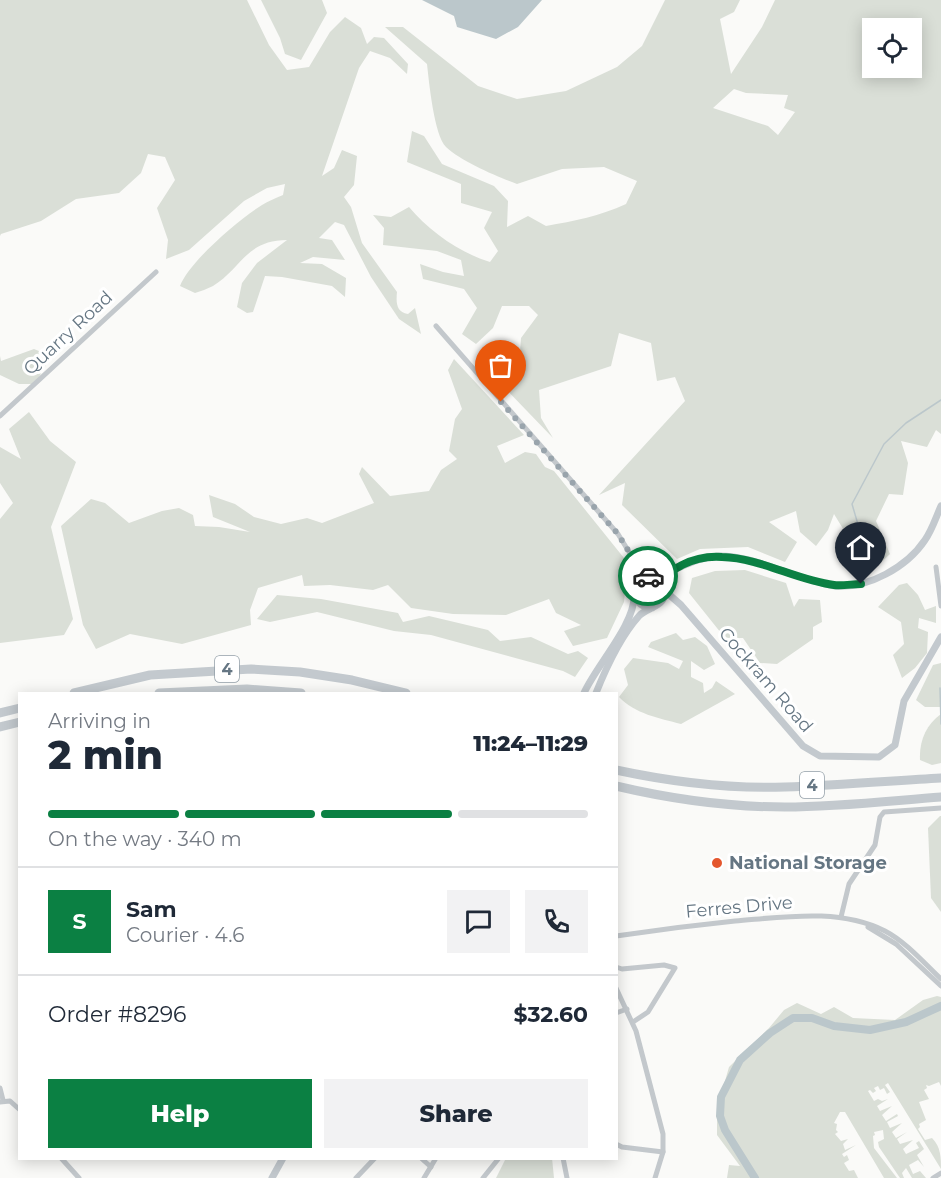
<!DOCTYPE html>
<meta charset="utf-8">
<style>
:root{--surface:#fff;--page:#f2f2f3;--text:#1f2937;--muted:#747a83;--line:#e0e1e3;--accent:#0b8043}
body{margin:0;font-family:Montserrat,sans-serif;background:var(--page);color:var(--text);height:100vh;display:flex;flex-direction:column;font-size:22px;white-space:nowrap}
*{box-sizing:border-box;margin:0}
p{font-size:20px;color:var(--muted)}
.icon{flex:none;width:33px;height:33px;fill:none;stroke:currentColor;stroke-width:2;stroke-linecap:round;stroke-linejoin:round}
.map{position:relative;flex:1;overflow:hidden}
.panel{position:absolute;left:18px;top:692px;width:600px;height:468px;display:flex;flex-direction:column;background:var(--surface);border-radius:0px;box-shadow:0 3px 15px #0003}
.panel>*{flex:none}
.controls{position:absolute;left:862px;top:18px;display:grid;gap:12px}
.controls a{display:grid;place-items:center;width:60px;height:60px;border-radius:0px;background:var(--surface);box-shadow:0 3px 15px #0003;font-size:30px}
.pin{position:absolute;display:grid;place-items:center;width:51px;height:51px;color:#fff;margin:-62px -26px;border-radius:50% 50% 50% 0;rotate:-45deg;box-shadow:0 0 6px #0007}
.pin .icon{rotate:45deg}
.courier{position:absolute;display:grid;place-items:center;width:60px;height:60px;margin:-30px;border:4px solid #0b8043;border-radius:50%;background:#fff;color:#222;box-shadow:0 2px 8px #0007}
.overview em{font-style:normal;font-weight:800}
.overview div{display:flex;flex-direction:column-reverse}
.overview{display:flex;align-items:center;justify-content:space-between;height:102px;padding:0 30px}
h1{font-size:39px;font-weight:800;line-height:45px}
.bar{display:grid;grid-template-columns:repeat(4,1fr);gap:9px 6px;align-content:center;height:72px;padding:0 30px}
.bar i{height:8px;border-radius:4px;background:var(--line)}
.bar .current{background:var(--accent)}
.bar p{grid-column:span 4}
.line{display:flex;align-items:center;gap:15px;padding:0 30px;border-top:2px solid var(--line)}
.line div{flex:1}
.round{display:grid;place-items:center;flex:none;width:63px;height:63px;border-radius:0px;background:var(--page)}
.cta{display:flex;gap:12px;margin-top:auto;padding:12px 30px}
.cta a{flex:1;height:69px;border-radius:0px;background:var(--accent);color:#fff;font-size:24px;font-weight:800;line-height:69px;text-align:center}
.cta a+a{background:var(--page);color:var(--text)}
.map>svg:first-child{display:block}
.green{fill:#dadfd7;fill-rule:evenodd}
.water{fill:#bbc7cb}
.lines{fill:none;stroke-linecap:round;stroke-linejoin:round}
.stream{stroke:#bbc7cb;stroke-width:1.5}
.river{stroke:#bbc7cb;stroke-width:8}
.street{stroke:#c3c8cc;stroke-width:5}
.secondary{stroke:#c3c9ce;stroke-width:7}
.highway{stroke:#c3c9ce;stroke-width:9}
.done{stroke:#99a4ac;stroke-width:6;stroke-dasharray:0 10.8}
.route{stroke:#0b8043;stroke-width:8}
.poi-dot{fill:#e4572e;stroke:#fff;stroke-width:2}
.labels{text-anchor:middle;stroke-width:6;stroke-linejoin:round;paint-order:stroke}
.shield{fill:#fff;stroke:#939fa8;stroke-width:1.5}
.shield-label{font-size:16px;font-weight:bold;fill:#657683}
.street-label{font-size:18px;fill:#657683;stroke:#fff}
.poi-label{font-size:18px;font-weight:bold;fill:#657683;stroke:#fff;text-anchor:start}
</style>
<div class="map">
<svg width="941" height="1178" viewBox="0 0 941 1178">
<rect width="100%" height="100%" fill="#fafaf8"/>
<g class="green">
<path d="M0 0H247L269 45 287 70 309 67 330 32 345 17 361 28 367 44 374 37 384 38 408 64 407 74 390 58 370 51 359 68 322 176 334 168 342 150 357 156 354 185 344 197 351 207 362 243 397 292C396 302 396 312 408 314L415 308 421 334 399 319 371 277 344 225 335 222 319 238 332 240 345 260 313 257 300 263 322 264 346 278 345 297 332 286 282 277 265 276 253 312 247 313 237 307 242 283 257 263 287 240C246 240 241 269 213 286 207 289 201 291 195 293L180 286C189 262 239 219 262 205 268 201 276 198 283 195L285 184 267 188 244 201 189 250 166 259 168 240 157 208 175 180 165 157 148 154 141 173 119 193 76 199 41 221 1 234 0 236Z"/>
<path d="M261 0H322L327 13 301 60 285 54 280 38Z"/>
<path d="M665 0H740L734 12 720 19 731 74 762 27 775 0H941V434L936 430 927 447 901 441 908 463 903 495 889 494 876 521 890 554 870 573 834 514 828 530 816 546 800 532 796 511 769 522 797 542 785 562 748 547 700 549 677 559 622 505 625 483 599 495 685 401 675 377 657 381 651 343 619 333 611 366 539 390 541 418 553 438 504 387 518 382 521 338 538 315 529 306H502L493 328 476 344 462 334 477 308 464 289 423 279 420 264 443 272 464 276 461 260 437 251 383 245 384 228 373 215 391 217 409 207C429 231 460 253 490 262L498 251 484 228 492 212 461 203V184L407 162 412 131 424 136 442 164 494 186 508 201 507 227 528 216 546 226C574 221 600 216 626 204L637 181 604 167 562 169 517 184C496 176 462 162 446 147 434 135 429 82 427 64L385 27H403L478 86 517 99 566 91 617 67 642 46ZM912 28V68H873V28ZM734 89 746 93 788 95 784 108 795 112 778 135 768 126 713 108Z"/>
<path d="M34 349 51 356 35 384H19L0 375V356L1 361Z"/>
<path d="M454 359 524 435 497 446 505 463 525 452 536 454 545 467 554 471 628 563 624 602 607 638 573 646 564 631 581 625 556 613 549 599 506 615 453 614 411 608 388 585 373 590 330 585 304 586 302 575 258 588 250 610 251 625 182 644 130 634 96 649 83 625 61 526 91 499 105 503 129 523 162 511 179 508 193 515 195 526 219 527 250 532 213 517 209 495 235 504 254 517 281 524 307 518 322 523 374 503 359 474 362 467 390 496 429 491 441 470 457 459 449 451 455 419 462 409 448 370Z"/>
<path d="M29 412 50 441 76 462 51 527 73 619 64 635 0 643V519L13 503 0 483V447L21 459 9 429Z"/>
<path d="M745 570 786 583 794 607 799 599 820 600 822 622 813 627V639L777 664 760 663 743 638H725L689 593 692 578 715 571Z"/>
<path d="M907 583 918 595 925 610 936 606V623L919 618 918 628 928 632 927 653 915 668 902 678 893 655 904 644 901 622 878 607 899 585Z"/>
<path d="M277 595 321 599 398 613 403 622 429 616 488 630 500 641 531 637 568 654 578 651 588 658 575 677 563 671 431 635 394 631 317 612 270 622 257 619Z"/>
<path d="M676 633 683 640 695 637 707 646 715 664 704 670 691 661V677L703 683 704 693 712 688 716 681 735 694 681 724C659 718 635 714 619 697L628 685 624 669 633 658 668 663 679 669 683 661 648 647 651 642Z"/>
<path d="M941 663V707H925L916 700 933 665Z"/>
<path d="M941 714V763L932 765 920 760C919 741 926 725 941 714Z"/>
<path d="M940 816H941V912L931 898 928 828Z"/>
<path d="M937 996 941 997V1086L939 1082 929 1086 926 1085 927 1088 924 1090 929 1099 919 1102 926 1120 919 1124 920 1127 918 1129 925 1140 932 1138C941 1147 941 1158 941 1169L888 1083 885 1085 890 1092 887 1094 884 1088 880 1090 878 1086 874 1088 876 1091 873 1093 870 1090 868 1091 874 1101 878 1099 882 1101 888 1099 877 1106 880 1111 892 1106 882 1115 886 1121 897 1114 898 1116 887 1122 890 1128 902 1123 892 1132 896 1138 907 1132 897 1139 900 1144 913 1140 903 1149 906 1154 919 1148 916 1143 919 1141 924 1149 917 1155 924 1167 918 1160 909 1165 913 1174 920 1171 926 1178H912L906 1168 902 1173 904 1178H900L879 1147 878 1142 884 1139 883 1130 874 1132 875 1135 873 1136 874 1148 897 1178H884L845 1112H840L834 1123 837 1124 836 1130 838 1132 835 1134 841 1141 848 1139 843 1144 845 1150 856 1145 842 1154 844 1157 847 1155 849 1160 844 1163 849 1171 854 1170 858 1178H727L729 1165 740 1166 717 1135V1109L729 1067 769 1028 784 1010 797 1003 821 1014 834 1007 853 1018 895 1020 923 1000Z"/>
<path d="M506 1158H552L554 1178H496Z"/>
</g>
<path class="water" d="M422 0H542L518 27 496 39 457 27 454 16Z"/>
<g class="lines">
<g class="stream">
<path d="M864 545 852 504 884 444 906 423 941 400"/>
<path d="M940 688 941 724"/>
</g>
<path class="river" d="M755 1178 725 1130 720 1116 721 1097 740 1060 770 1033 793 1018H812L834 1026 870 1030 906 1022 941 1006"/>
<g class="street">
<path d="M436 326 618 534 637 565 649 577"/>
<path d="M0 416 156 272"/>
<path d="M936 567 941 606"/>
<path d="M841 917 849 884 875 845 880 817 884 812 941 808"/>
<path d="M868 927 896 944 941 986"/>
<path d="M616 936C656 930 696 925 735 921 785 917 839 908 885 931 906 942 924 963 941 979"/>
<path d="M616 967 622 969 664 965 675 968 648 1012 633 1022"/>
<path d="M616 988 636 1031 663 1134V1152L655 1178"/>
<path d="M616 1013 627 1009"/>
<path d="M0 1088 3 1100"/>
<path d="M0 1102 10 1101 20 1110"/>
<path d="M616 1144 622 1147 663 1152"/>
<path d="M61 1158 79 1178"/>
<path d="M421 1158 431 1167"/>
<path d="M563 1158 567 1178"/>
<path d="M356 1178 375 1158"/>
<path d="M424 1178 436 1158"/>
<path d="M483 1178 499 1158"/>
<path d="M933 1178 941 1173"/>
</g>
<g class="secondary">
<path d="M654 577C677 571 694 557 719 556 746 556 770 567 795 575 807 579 822 584 835 586 868 589 907 567 925 540 932 530 936 517 941 506"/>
<path d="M665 591 681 605 803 746 820 756 879 757 895 745 904 701 941 637"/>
<path d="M584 693C596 666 635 624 634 596"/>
<path d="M596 693C606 668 621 636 639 616 646 608 660 608 664 597 670 580 650 573 638 582L634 594C637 603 642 608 652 608"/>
<path d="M272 1178 283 1158"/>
</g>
<g class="highway">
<path d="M74 693 150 675 251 669 300 672 352 680 406 693"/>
<path d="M159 693 247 689 301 693"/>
<path d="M0 713 20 708"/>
<path d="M0 727 20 722"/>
<path d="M616 770C672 782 729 789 785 787 837 785 889 781 941 778"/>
<path d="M616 786C671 799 728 807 785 807 837 807 889 801 941 797"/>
</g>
</g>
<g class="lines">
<path class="done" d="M501 402 618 534 637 565 648 576"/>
<path class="route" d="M648 576C662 578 671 571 682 565 694 559 709 556 722 557 761 558 795 580 834 585 842 586 853 584 861 584"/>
</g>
<circle class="poi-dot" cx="717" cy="863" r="6"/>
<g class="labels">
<g class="shield">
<rect x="215" y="656" width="24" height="26" rx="4.5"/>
<rect x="800" y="772" width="24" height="26" rx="4.5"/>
</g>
<g class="shield-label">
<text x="227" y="675">4</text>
<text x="812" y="791">4</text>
</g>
<g class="street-label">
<text transform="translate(68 333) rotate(-43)" y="6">Quarry Road</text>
<text transform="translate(766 680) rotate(49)" y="6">Cockram Road</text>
<text transform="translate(739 907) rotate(-5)" y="6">Ferres Drive</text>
</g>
<g class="poi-label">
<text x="729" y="869">National Storage</text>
</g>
</g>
</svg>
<div class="controls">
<a><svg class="icon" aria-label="locate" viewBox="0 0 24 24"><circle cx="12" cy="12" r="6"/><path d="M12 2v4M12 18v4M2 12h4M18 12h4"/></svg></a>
</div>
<div class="pin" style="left:501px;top:402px;background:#ea580c"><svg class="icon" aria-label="bag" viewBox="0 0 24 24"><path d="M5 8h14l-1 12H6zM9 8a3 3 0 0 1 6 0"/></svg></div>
<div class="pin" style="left:861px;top:584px;background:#1f2937"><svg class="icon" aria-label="home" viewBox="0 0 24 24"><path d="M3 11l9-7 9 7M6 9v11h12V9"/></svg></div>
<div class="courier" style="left:648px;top:576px"><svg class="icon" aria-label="car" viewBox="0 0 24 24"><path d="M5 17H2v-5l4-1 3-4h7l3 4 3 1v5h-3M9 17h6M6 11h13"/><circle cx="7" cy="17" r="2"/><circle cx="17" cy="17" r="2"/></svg></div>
<section class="panel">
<div class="overview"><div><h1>2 min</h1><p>Arriving in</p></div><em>11:24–11:29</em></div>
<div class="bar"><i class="current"></i><i class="current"></i><i class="current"></i><i></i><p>On the way · 340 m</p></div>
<div class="line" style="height:108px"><b class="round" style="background:var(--accent);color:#fff">S</b><div><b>Sam</b><p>Courier · 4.6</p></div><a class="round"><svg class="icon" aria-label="chat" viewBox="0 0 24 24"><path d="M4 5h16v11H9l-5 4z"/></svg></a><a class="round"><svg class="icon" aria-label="phone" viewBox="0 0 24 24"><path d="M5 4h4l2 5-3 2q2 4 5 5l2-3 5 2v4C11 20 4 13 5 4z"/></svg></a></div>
<div class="line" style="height:78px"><div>Order #8296</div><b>$32.60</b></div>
<div class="cta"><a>Help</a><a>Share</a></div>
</section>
</div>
